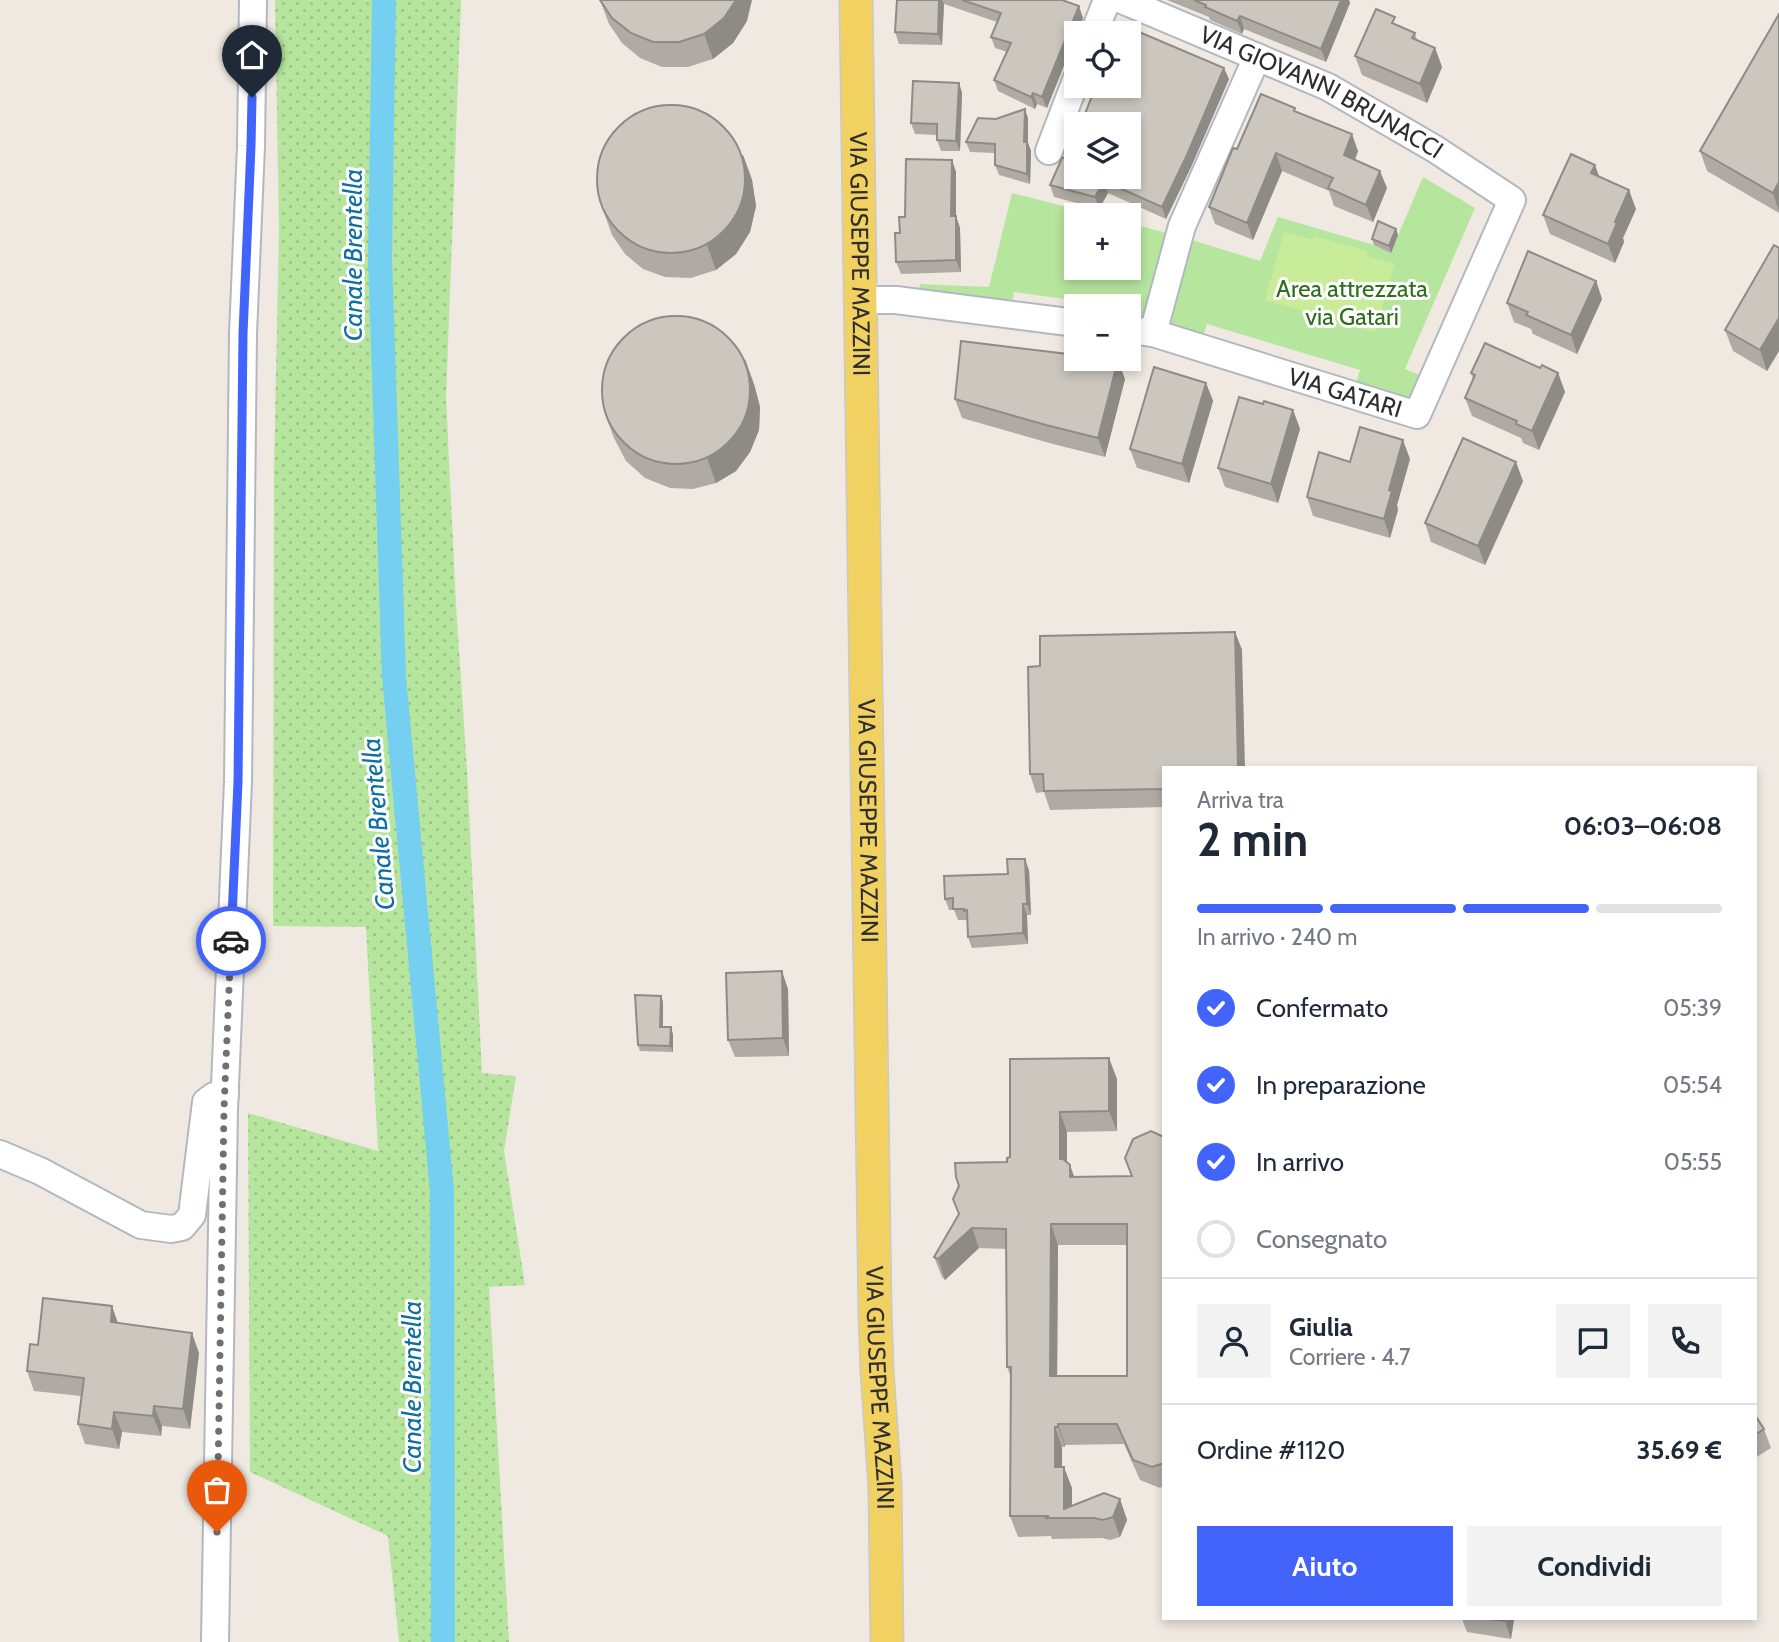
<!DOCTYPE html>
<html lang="it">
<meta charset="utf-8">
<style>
:root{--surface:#fff;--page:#f2f2f3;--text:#1f2937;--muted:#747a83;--line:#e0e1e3;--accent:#4264fb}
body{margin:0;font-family:Cabin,sans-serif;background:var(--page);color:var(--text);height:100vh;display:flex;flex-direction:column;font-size:26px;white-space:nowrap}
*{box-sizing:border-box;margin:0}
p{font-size:23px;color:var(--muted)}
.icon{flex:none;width:38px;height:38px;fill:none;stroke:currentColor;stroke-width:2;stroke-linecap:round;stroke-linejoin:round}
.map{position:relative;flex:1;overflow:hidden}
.sheet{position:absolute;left:1162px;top:766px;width:595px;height:854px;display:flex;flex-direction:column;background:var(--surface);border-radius:0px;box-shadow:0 4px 10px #0003}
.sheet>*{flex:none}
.buttons{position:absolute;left:1064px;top:21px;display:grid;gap:14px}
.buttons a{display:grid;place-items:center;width:77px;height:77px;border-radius:0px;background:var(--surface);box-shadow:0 4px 10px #0003;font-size:35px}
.pin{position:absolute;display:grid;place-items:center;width:60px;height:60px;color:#fff;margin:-72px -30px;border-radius:50% 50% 50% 0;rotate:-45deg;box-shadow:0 0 7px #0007}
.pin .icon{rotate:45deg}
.courier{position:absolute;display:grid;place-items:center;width:70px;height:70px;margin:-35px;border:5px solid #4264fb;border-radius:50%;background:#fff;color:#222;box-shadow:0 2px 9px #0007}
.overview em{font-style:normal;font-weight:800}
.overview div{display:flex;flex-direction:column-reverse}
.overview{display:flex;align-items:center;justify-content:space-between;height:119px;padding:0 35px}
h1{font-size:46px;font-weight:800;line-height:52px}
.bar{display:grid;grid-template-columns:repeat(4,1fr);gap:10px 7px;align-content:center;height:84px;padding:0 35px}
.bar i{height:9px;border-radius:5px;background:var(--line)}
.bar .active{background:var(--accent)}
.bar p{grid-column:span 4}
.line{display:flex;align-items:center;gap:18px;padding:0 35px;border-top:2px solid var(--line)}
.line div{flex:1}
.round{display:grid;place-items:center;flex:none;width:74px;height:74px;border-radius:0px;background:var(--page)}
ol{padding:0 35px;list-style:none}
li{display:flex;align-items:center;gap:21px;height:77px}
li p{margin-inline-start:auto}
li .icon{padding:7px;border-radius:50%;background:var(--accent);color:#fff;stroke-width:4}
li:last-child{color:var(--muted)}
li i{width:38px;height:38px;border:4px solid var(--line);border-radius:50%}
.primary-button{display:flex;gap:14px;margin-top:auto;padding:14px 35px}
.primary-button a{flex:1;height:80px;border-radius:0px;background:var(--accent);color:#fff;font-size:28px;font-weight:800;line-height:80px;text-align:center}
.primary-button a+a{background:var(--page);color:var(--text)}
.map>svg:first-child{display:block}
.grass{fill:url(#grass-dots)}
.park{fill:#b6e59e}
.pitch{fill:#c9ec9a}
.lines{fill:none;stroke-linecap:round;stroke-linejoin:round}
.canal{stroke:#75cff0;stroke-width:24}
.minor-casing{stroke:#b4b7c1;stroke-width:30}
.major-casing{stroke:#c9c9c9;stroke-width:35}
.minor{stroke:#fff;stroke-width:26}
.major{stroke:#f2d163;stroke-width:32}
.wall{fill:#afaba4;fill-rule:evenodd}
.shaded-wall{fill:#8e8b86}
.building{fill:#cbc7bf;stroke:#8e8b86;stroke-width:2;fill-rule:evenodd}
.done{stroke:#726f6d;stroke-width:7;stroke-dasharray:0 12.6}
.route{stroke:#4264fb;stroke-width:9}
.labels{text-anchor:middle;stroke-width:6;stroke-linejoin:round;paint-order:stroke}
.street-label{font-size:24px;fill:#2e2e2e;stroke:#fff}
.park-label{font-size:24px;fill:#2c6e1b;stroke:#fff}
.water-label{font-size:26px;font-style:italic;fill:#0d6fa3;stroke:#fff}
</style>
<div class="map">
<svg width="1779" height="1642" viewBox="0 0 1779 1642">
<defs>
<pattern id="grass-dots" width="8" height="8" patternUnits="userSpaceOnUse" patternTransform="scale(1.75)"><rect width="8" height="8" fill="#b6e59e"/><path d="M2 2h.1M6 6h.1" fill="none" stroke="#9dc588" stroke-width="1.8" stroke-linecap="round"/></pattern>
</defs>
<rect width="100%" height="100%" fill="#efe9e1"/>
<path class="grass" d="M275 0H461L446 398 456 605 467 770 482 1073 516 1076 504 1151 525 1285 489 1287 509 1642H399L388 1536 250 1472 248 1113 378 1151 366 927 273 926 274 470 279 230Z"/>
<path class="park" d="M1423 177 1475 208 1405 369 1420 375 1409 401 1355 385 1360 370 1207 324 1202 339 1129 321V306H1087V302L1014 292 1012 305 919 294 920 284 989 287 1012 193 1099 215H1076V268H1129V223L1192 240 1260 261 1278 217 1374 245 1391 252Z"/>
<path class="pitch" d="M1284 232 1313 240 1314 236 1367 251V256L1395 264 1375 332 1265 300Z"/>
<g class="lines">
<path class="canal" d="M384 0 380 259 394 677 442 1191 443 1642"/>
<defs>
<g id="minor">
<path id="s1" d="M1122 0 1328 87 1435 149 1512 200 1417 415 1153 333 1129 330"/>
<path d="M1094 33 1107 0"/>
<path d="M1049 151 1076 80"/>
<path d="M860 300H896L1076 323"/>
<path d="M1153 333 1182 226 1257 57"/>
<path d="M0 1154 40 1171 141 1225 171 1229 182 1227 192 1215 206 1102 214 1096 225 1095"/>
<path d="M215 1642 224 1109 238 782 243 334 251 146 253 0"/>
</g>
<g id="major">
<path id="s2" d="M856 0 875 1312 877 1371 885 1486 887 1642"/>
</g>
</defs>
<use href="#minor" class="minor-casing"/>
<use href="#major" class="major-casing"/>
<use href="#minor" class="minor"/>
<use href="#major" class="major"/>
</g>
<g class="wall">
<path d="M600 0 747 21 733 43 713 59 688 67H662L640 58 622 43 609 24Z"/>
<path d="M897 0H1062L1083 18 1047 108 1037 104 1035 109 998 91 994 80 1007 52 995 48 991 37 997 22 944 4 942 45 899 44 895 32Z"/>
<path d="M1167 0H1349L1350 3 1326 62 1244 29 1242 34 1210 20 1209 17Z"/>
<path d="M1779 14V213L1707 171 1700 151Z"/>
<path d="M1398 25 1415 33 1417 40 1435 48 1442 67 1427 103 1362 75 1355 56Z"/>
<path d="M1229 79 1191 167 1166 219 1108 193 1099 209 1054 197 1050 185 1076 137Z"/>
<path d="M959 83 962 93 960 151H941L937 140V135L915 134 911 123Z"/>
<path d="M1296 111 1358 151 1355 160 1387 188 1373 222 1334 206 1329 191 1282 171 1253 240 1215 224 1209 207 1237 149Z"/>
<path d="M1028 118V143L1031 151 1030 184 999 175 995 165V153L970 152 966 142Z"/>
<path d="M743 155 752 180 756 206 750 232 736 254 716 270 691 278 665 277 643 269 625 254 612 235 603 210Z"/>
<path d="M952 160 956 172V216L960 228 961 272 901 274 896 262 900 233 905 217Z"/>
<path d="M1599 177 1636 209 1623 238 1624 242 1615 263 1550 234 1543 215Z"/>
<path d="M1398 235 1391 253 1374 245 1372 239Z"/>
<path d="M1779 248V351L1767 371 1733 351 1725 330Z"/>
<path d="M1596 281 1602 299 1577 354 1533 334 1531 329 1514 322 1507 303Z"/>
<path d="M1540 368 1558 373 1565 392 1539 450 1523 443 1521 438 1472 416 1465 398 1473 379 1471 373Z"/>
<path d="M1125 379 1105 457 1053 444 962 418 955 399Z"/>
<path d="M1206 383 1213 401 1189 483 1137 468 1130 449Z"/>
<path d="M754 384 760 407 759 430 750 452 736 471 716 483 693 489 670 488 645 478 626 461 614 438 605 414Z"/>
<path d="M1263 404 1293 410 1300 429 1278 503 1225 487 1218 468Z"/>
<path d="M1410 459 1397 505 1398 510 1390 538 1313 516 1307 497 1350 462Z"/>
<path d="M1523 481 1485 565 1431 542 1425 523Z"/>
<path d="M1235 632 1242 650 1164 768V807L1050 810 1044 792 1036 793 1030 774 1040 666Z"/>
<path d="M1029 870 1031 915H1027L1028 944 972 948 968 937 967 920H958L954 910H949L945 899 1008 874Z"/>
<path d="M788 989 789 1056 735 1057 728 1040Z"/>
<path d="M661 996 663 1002V1027L673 1034V1052L640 1051 638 1045Z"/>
<path d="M1010 1059 1117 1079V1131L1067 1132V1162L1070 1165 1074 1177 1131 1176 1125 1158 1164 1137V1486L1160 1488 1140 1480 1124 1444 1065 1445V1447H1062V1467L1072 1488V1506L1120 1499 1127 1520 1120 1537 1110 1540 1102 1538 1052 1539 1051 1536 1018 1537 1010 1516 1011 1377 1007 1367 1006 1249 979 1248 945 1280 942 1277 934 1257 1010 1157ZM1058 1245H1127V1376H1057Z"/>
<path d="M118 1323 199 1353 190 1429 162 1426 161 1436 122 1432 119 1449 85 1444 78 1424 81 1396 34 1391 27 1371 38 1345Z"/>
<path d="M1755 1415 1764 1429 1771 1448 1755 1458Z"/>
<path d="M1462 1619H1514L1511 1639 1467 1632Z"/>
</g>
<g class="shaded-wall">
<path d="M736 0H752L747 21 733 43 713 59 704 34Z"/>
<path d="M939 0H942L944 4 942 45 938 34Z"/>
<path d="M1341 0H1349L1350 3 1326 62 1321 49Z"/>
<path d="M1079 6 1083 18 1047 108 1042 97Z"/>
<path d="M1240 16 1244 29 1242 34 1237 21Z"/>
<path d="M1435 48 1442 67 1427 103 1420 84Z"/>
<path d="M1224 68 1229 79 1191 167 1166 219 1162 207Z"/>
<path d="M959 83 962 93 960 151 956 141Z"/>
<path d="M1033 93 1037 104 1035 109 1031 97Z"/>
<path d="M1025 109 1028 118V143L1031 151 1030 184 1027 174 1024 142Z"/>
<path d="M1352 134 1358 151 1350 173 1344 155Z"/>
<path d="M1276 153 1282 171 1253 240 1247 223Z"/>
<path d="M743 155 752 180 756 206 750 232 736 254 716 270 707 245Z"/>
<path d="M952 160 956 172V216L960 228 961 272 956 260 951 216Z"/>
<path d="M1595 165 1602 184 1591 173Z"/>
<path d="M1380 171 1387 188 1373 222 1366 205Z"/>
<path d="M1104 181 1108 193 1099 209 1095 197Z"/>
<path d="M1779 182V211L1773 193Z"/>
<path d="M1629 190 1636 209 1623 238 1624 242 1615 263 1608 244 1615 222Z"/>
<path d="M1396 229 1398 235 1391 253 1389 246Z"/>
<path d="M1596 281 1602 299 1577 354 1571 335Z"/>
<path d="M1779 318V351L1767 371 1760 350Z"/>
<path d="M745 359 754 384 760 407 759 430 750 452 736 471 716 483 707 458Z"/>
<path d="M1118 360 1125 379 1105 457 1098 438Z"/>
<path d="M1558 373 1565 392 1539 450 1532 431Z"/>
<path d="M1206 383 1213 401 1189 483 1182 464Z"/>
<path d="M1293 410 1300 429 1278 503 1271 484Z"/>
<path d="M1403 440 1410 459 1397 505 1398 510 1390 538 1384 519 1389 490Z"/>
<path d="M1516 462 1523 481 1485 565 1478 546Z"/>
<path d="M1235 632 1242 650 1245 768H1238Z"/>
<path d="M1025 859 1029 870 1031 915 1027 904Z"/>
<path d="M1023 904 1027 915 1028 944 1023 933Z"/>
<path d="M782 971 788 989 789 1056 783 1038Z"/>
<path d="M661 996 663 1002V1033L660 1027Z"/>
<path d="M671 1027 673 1034V1052L670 1046Z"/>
<path d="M1109 1058 1117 1079V1131L1109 1111Z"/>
<path d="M1060 1112 1067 1132V1179L1060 1159Z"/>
<path d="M1070 1165 1077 1185 1070 1177Z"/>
<path d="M1051 1224 1058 1245 1057 1396 1050 1376Z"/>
<path d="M972 1228 979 1248 945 1280 938 1259Z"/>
<path d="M112 1306 119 1326 111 1322Z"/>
<path d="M192 1333 199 1353 190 1429 183 1409Z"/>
<path d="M154 1406 162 1426 161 1436 153 1416Z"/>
<path d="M114 1412 122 1432 119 1449 112 1429Z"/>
<path d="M1058 1424 1065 1445V1447L1058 1427Z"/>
<path d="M1055 1427 1062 1447V1488L1055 1467Z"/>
<path d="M1064 1467 1072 1488V1518L1064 1509Z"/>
<path d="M1120 1499 1127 1520 1120 1537 1113 1517Z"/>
<path d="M1505 1619H1514L1511 1639 1505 1621Z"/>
</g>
<g class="building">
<path d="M600 0H736L724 18 704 34 679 42H653L631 33 612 18Z"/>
<path d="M897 0H939L938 34 895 32Z"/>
<path d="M962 0H1062L1079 6 1042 97 1033 93 1031 97 994 80 1011 43 991 37 1001 13Z"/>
<path d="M1194 0H1341L1321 49 1240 16 1237 21 1205 7 1206 5Z"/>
<path d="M1376 9 1395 17 1392 23 1415 33 1412 38 1435 48 1420 84 1355 56Z"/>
<path d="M1779 14V182L1773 193 1700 151Z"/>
<path d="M1125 26 1224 68 1187 155 1162 207 1104 181 1095 197 1050 185 1062 158H1064L1073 136 1076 137V135V177H1129V124H1081L1096 86H1129V33H1122Z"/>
<path d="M913 81 959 83 956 141 937 140V124L911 123Z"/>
<path d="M1261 94 1295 108 1294 111 1352 134 1344 155 1380 171 1366 205 1328 188 1333 178 1276 153 1247 223 1209 207 1233 148 1237 149Z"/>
<circle cx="671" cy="179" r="74"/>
<path d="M1025 109 1024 142H1027V174L995 165V144L966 142 978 118 996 119Z"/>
<path d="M1571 154 1595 165 1591 173 1629 190 1615 222 1617 223 1608 244 1543 215Z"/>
<path d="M906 159 952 160 951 216H956V260L896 262 895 233H900L899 217H905Z"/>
<path d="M1378 221 1396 229 1389 246 1372 239Z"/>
<path d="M1774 245 1779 248V318L1760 350 1725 330Z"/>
<path d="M1528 251 1596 281 1571 335 1526 315 1528 312 1507 303Z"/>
<circle cx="676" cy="390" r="74"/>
<path d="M961 341 1076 355V359L1118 360 1098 438 1046 425 955 399Z"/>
<path d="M1485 343 1540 368 1542 365 1558 373 1532 431 1516 424 1517 421 1465 398 1475 375 1471 373Z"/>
<path d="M1154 367 1206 383 1182 464 1130 449Z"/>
<path d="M1239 397 1263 404 1264 401 1293 410 1271 484 1218 468Z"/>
<path d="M1360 427 1403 440 1389 490 1392 491 1384 519 1307 497 1319 452 1350 462Z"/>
<path d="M1463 438 1516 462 1478 546 1425 523Z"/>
<path d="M1235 632 1238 768H1164V789L1044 791 1043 774H1030L1028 667 1040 666V636Z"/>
<path d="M1007 859H1025L1027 904H1023V933L968 937 967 910 964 911V909H953V898L945 899 944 876 1008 874Z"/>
<path d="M782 971 783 1038 728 1040 726 973Z"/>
<path d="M635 995 661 996 660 1027H671L670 1046 638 1045Z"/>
<path d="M1109 1058V1111L1060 1112V1159H1063L1070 1165V1177L1132 1176 1125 1158 1133 1139 1151 1131 1164 1137V1463L1152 1467 1133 1460 1117 1424H1058V1427H1055V1467H1064V1509L1104 1493 1120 1499 1113 1517 1103 1520 1094 1518H1045L1049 1516H1010L1011 1367H1007L1006 1229 972 1228 938 1259 934 1257 959 1214 953 1199 959 1186 956 1177 955 1163 1007 1162V1158L1010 1157V1059ZM1051 1224H1127V1376H1050Z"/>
<path d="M43 1298 112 1306 111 1322 192 1333 183 1409 154 1406 153 1416 114 1412 112 1429 78 1424 84 1378 27 1371 30 1344 38 1345Z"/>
<path d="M1755 1415 1764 1429 1755 1435Z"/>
<path d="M1488 1619H1505V1621Z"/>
</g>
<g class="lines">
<path class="done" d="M217 1532 224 1109 231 941"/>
<path class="route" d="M231 941 238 782 243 334 251 146 252 97"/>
</g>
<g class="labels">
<g class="street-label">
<text dy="8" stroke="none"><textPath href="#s1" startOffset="220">VIA GIOVANNI BRUNACCI</textPath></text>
<text dy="8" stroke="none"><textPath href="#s2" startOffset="254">VIA GIUSEPPE MAZZINI</textPath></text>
<text transform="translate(1345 393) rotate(17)" y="8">VIA GATARI</text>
<text dy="8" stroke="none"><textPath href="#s2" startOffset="821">VIA GIUSEPPE MAZZINI</textPath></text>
<text dy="8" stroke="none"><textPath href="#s2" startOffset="1388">VIA GIUSEPPE MAZZINI</textPath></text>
</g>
<g class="park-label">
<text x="1352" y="297">Area attrezzata<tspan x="1352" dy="28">via Gatari</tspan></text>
</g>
<g class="water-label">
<text transform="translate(353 255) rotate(-90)" y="9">Canale Brentella</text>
<text transform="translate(378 824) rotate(-95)" y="9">Canale Brentella</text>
<text transform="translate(412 1387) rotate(-90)" y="9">Canale Brentella</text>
</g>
</g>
</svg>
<div class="buttons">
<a><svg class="icon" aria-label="locate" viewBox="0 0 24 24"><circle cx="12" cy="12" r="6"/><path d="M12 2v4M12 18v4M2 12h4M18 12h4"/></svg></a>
<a><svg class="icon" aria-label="layers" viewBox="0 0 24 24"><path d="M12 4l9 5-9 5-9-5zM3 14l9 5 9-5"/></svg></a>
<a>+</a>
<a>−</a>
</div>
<div class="pin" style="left:217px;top:1532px;background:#ea580c"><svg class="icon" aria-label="bag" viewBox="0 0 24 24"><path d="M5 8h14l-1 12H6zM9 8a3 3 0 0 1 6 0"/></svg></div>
<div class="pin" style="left:252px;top:97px;background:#1f2937"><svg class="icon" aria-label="home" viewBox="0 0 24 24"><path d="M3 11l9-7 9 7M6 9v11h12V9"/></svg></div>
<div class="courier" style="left:231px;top:941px"><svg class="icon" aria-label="car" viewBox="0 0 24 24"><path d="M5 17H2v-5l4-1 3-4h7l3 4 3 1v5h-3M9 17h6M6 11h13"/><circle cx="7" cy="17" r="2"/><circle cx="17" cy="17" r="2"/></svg></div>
<section class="sheet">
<div class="overview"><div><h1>2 min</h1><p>Arriva tra</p></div><em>06:03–06:08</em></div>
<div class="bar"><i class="active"></i><i class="active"></i><i class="active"></i><i></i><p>In arrivo · 240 m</p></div>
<ol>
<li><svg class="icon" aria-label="check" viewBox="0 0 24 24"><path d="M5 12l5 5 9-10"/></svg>Confermato<p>05:39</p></li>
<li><svg class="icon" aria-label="check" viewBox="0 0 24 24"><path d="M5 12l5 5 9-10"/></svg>In preparazione<p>05:54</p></li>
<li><svg class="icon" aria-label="check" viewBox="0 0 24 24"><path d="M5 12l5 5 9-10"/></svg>In arrivo<p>05:55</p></li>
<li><i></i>Consegnato</li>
</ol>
<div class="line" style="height:126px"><a class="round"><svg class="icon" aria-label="person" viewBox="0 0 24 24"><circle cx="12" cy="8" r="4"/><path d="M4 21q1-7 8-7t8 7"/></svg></a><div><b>Giulia</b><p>Corriere · 4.7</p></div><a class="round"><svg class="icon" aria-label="chat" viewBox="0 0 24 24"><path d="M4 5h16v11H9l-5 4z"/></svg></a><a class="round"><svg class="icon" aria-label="phone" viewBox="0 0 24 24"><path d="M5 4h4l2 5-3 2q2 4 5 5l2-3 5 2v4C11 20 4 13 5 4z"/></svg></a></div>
<div class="line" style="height:91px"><div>Ordine #1120</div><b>35.69 €</b></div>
<div class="primary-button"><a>Aiuto</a><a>Condividi</a></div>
</section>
</div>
